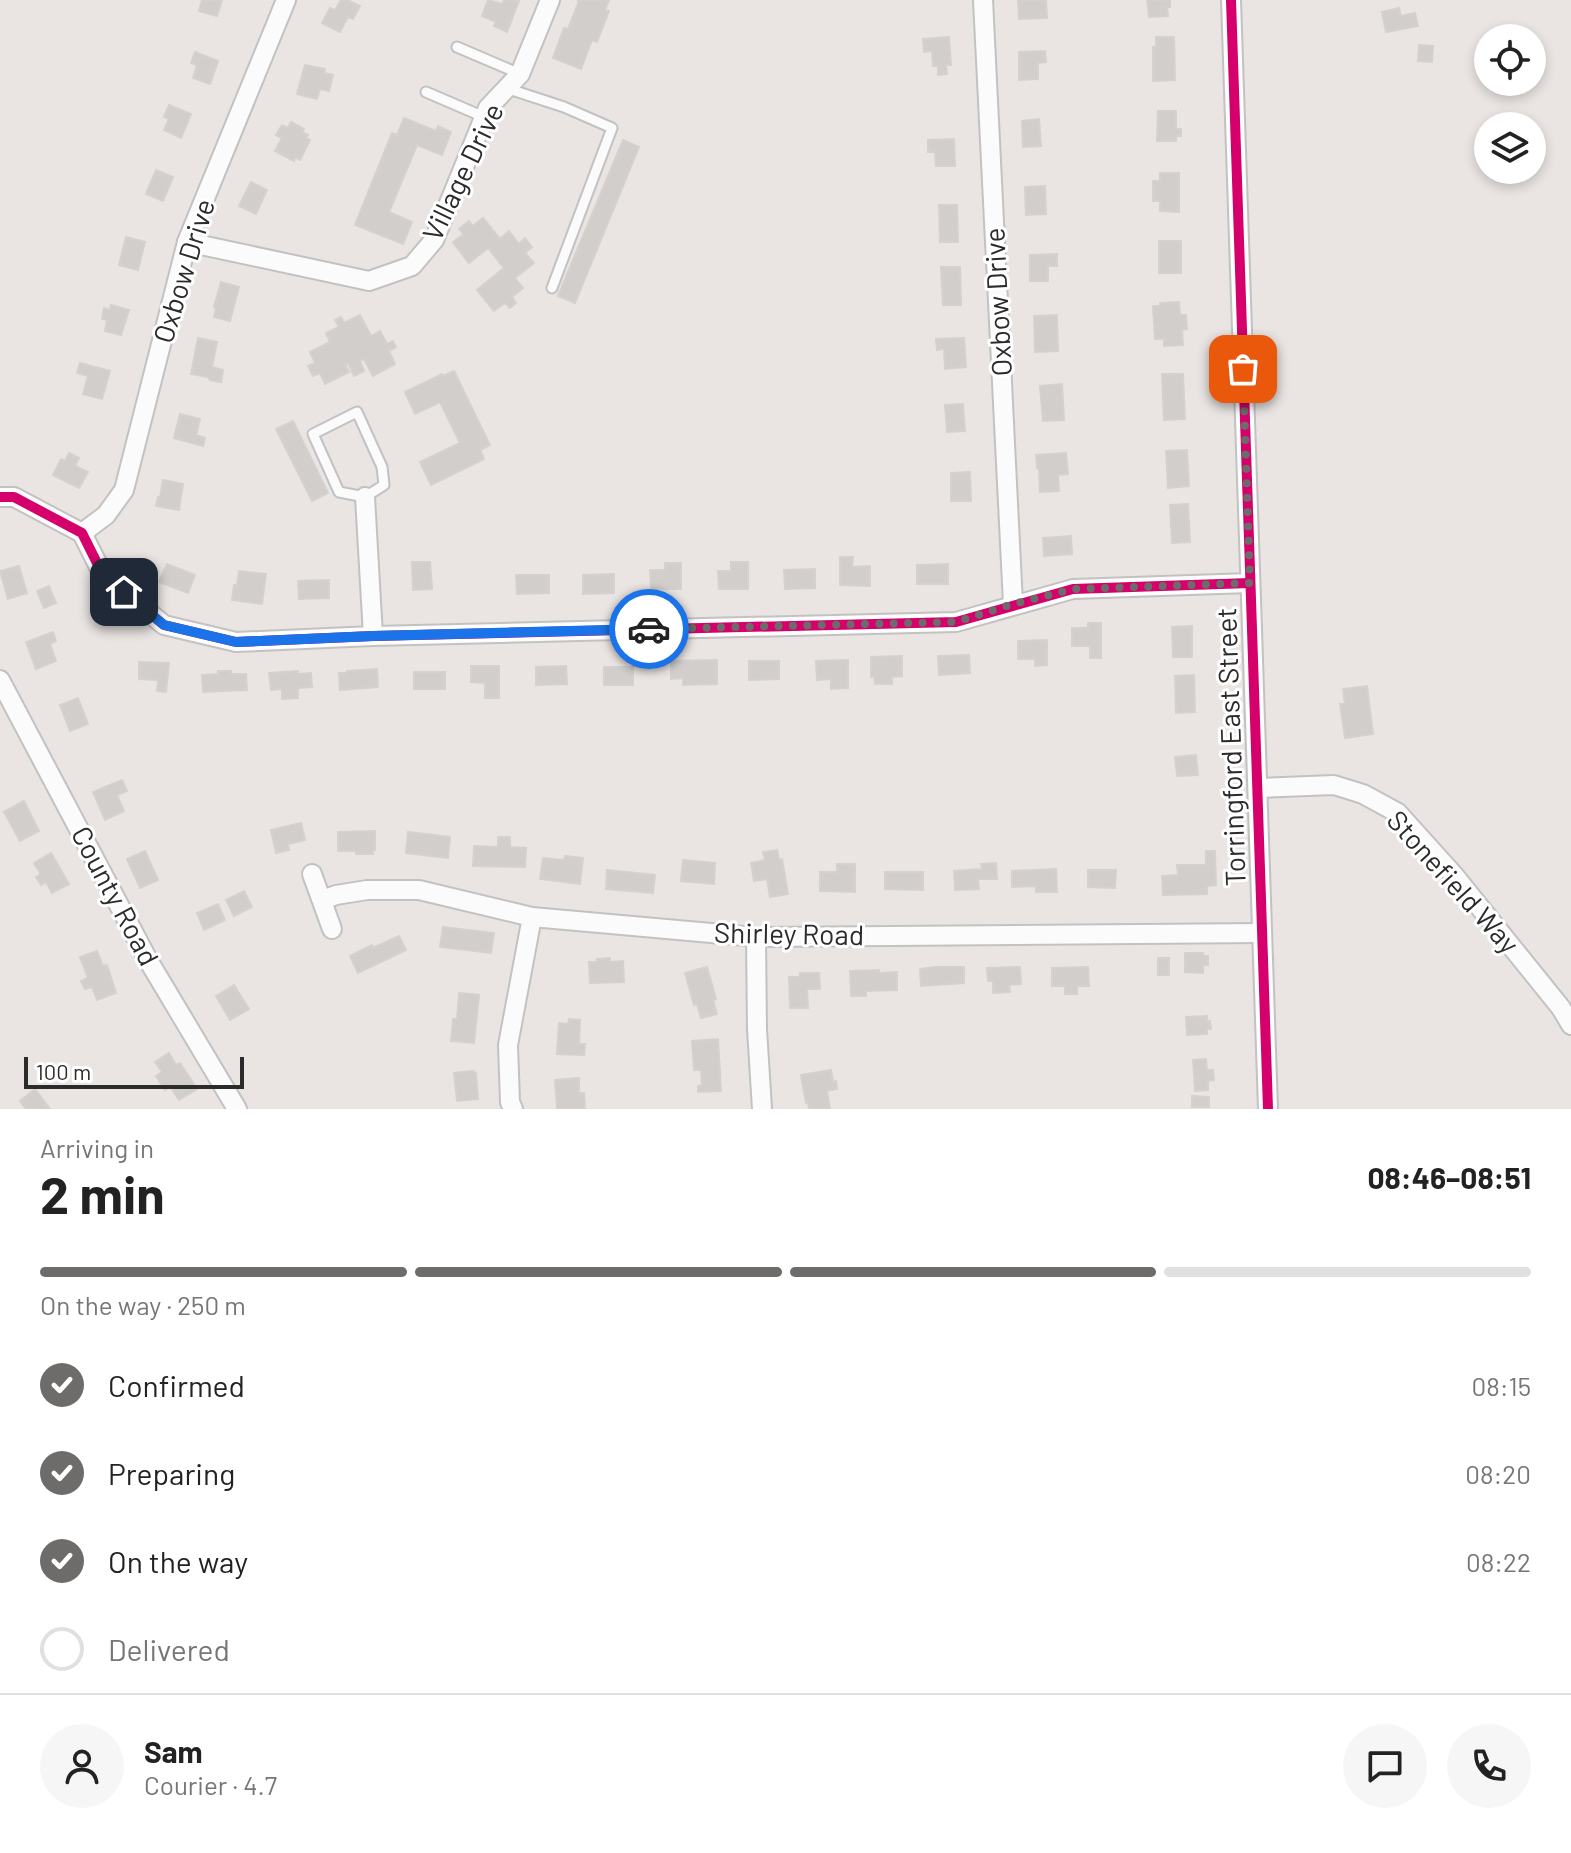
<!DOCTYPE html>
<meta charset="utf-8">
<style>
:root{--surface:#fff;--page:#f6f6f6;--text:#222;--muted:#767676;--line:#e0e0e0;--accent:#6e6c6b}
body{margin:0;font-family:Barlow,sans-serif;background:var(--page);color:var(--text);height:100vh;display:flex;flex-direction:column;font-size:30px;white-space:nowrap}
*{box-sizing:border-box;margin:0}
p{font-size:26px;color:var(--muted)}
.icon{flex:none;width:44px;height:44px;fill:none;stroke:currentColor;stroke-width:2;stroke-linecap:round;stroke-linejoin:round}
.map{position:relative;height:1109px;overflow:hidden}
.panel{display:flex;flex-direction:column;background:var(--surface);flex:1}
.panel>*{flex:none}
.controls{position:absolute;left:1474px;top:24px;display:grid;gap:16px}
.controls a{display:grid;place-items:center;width:72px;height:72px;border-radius:50%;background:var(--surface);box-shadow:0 4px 12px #0003;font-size:40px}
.scale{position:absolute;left:24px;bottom:20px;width:220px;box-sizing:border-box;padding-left:8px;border:4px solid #2b2b2b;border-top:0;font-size:22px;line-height:28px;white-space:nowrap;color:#2b2b2b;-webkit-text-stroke:6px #fff;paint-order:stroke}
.pin{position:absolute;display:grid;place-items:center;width:68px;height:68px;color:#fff;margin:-34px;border-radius:16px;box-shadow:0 4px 12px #0006}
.courier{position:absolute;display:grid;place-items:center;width:80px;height:80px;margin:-40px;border:6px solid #1a73e8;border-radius:50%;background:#fff;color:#222;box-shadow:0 2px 10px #0007}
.headline em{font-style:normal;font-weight:700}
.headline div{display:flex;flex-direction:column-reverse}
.headline{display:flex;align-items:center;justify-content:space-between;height:136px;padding:0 40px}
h1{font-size:52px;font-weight:700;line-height:60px}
.bar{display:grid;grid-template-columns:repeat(4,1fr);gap:12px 8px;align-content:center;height:96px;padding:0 40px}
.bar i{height:10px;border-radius:6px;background:var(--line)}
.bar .selected{background:var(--accent)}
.bar p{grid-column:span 4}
.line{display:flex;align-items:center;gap:20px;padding:0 40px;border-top:2px solid var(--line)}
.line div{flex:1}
.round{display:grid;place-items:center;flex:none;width:84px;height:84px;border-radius:42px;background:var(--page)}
ol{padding:0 40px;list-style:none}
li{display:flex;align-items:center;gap:24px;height:88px}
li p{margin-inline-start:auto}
li .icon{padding:8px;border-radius:50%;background:var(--accent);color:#fff;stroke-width:4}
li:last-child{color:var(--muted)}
li i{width:44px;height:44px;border:4px solid var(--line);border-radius:50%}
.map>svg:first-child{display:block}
.building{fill:#d1cecb;stroke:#d5d1ce;stroke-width:2}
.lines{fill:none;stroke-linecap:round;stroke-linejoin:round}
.service-casing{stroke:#c3c2c2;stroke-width:13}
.minor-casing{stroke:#c3c2c2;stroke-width:22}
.service{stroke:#fcfbfb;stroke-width:9}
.minor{stroke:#fcfbfb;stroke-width:18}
.cycleway-casing{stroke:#fff;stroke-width:15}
.cycleway{stroke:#d6006c;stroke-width:10}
.done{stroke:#6e6c6b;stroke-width:8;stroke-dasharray:0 14.4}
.route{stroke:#1a73e8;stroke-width:10}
.labels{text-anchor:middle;stroke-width:6;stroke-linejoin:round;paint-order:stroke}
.street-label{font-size:28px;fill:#2b2b2b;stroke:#fff}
</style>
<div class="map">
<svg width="1571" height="1109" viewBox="0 0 1571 1109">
<rect width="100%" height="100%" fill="#eae5e2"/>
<g class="building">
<path d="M202 0H222L217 16 199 11Z"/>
<path d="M341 0H347L360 6 353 19 348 17 340 32 322 23 330 8 335 10Z"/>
<path d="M488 0 502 4 504 0 519 1 507 32 494 26 496 22 482 16Z"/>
<path d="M577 0H609L605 10 609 11 597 42 592 40 581 69 553 58 564 28 568 29 579 1Z"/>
<path d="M1018 0H1046L1047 18 1019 19Z"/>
<path d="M1147 0H1170V7H1167L1168 16 1149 17Z"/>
<path d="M1399 8 1401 16 1415 13 1418 26 1386 32 1382 12Z"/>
<path d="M949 37 951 65H946L947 74 938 75V66H933L932 51 924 52 923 39Z"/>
<path d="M1156 37H1174L1175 80 1153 81V47H1156Z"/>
<path d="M1419 45 1433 46 1432 62 1418 61Z"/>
<path d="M1045 51 1046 62 1038 63V79L1019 80V52Z"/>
<path d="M195 52 218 61 210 84 193 78 197 65 191 63Z"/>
<path d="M305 65 325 69 324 73 333 75 329 91 320 89 317 99 297 94Z"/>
<path d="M169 105 191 114 181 138 164 130 169 119 164 117Z"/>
<path d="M1158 111H1176V129H1181V136H1176V141H1157Z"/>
<path d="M404 118 436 131 438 126 451 132 442 155 417 145 389 212 412 222 403 244 355 225 392 133 397 135Z"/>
<path d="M1039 119 1041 146 1023 147 1022 121Z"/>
<path d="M291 122 304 129 302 132 308 135 306 138 310 140 300 160 295 157 294 161 275 151 282 138 276 135 282 125 288 128Z"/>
<path d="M954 139 955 166H936L935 152H928V140Z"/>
<path d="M623 140 639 147 575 303 558 296Z"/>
<path d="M156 170 173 177 163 201 146 194Z"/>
<path d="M1160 173H1179V212L1160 211V201H1153V181H1160Z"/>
<path d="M251 182 267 190 256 214 239 206Z"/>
<path d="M1045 186 1046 214 1026 215 1025 187Z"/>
<path d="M939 205H957L958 242H940Z"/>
<path d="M483 218 500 239 509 231 519 244 525 238 532 247 525 253 534 263 515 278 523 288 512 297 516 303 510 308 505 303 494 311 477 290 504 268 488 248 469 263 454 244 453 242 464 234 459 229 469 221 473 226Z"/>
<path d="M126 237 145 242 138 270 119 265Z"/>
<rect x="1159" y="241" width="22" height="32"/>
<path d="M1057 254V266H1048V281H1030V255Z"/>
<path d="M941 267H960L961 305H943Z"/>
<path d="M221 282 239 287 230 321 214 317 216 309 214 307Z"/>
<path d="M1179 302 1180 315H1186L1187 329 1182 330 1183 345 1164 346V339H1155L1153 306H1160V303Z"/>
<path d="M111 305 129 310 121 335 105 331 107 320 102 319 104 308 110 310Z"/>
<path d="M360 315 371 336 380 331 387 344 393 341 396 347 389 351 395 364 373 376 364 359 360 361 364 371 354 376 348 363 345 364 349 372 325 384 320 373 313 376 308 366 315 363 310 352 330 342 326 333 339 327 335 320 341 317 344 323Z"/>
<path d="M1057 315 1058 351 1035 352 1034 316Z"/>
<path d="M198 338 217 342 212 367 223 370 221 382 210 380 208 377 191 374Z"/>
<path d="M964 338 966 367 945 369 944 349 937 350 936 339Z"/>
<path d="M80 363 110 371 102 399 83 394 88 376 77 373Z"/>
<path d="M454 371 490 445 480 450 484 459 431 485 420 462 460 443 440 402 415 414 405 392 442 374 443 376Z"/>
<path d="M1162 374H1183L1185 419 1164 420Z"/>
<path d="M1062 384 1064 420 1043 421 1040 386Z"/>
<path d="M963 404 965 431 947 432 945 405Z"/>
<path d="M180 414 200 419 196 435 205 438 203 446 174 438Z"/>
<path d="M293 421 328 493 312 501 276 429Z"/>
<path d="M1187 450 1189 486 1168 488 1166 451Z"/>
<path d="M69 453 79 458 75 466 88 472 79 488 53 475 61 459 65 461Z"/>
<path d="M1066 453 1068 474 1058 475 1059 491 1040 492 1039 470 1037 468 1036 455Z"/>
<path d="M970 472 971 501H951V473Z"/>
<path d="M163 480 183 484 179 510 156 506 158 497H160Z"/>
<path d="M1188 504 1190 542 1172 543 1170 505Z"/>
<path d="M1071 536 1072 554 1044 556 1043 538Z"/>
<path d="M840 557H853L852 567 870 566V586L840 585Z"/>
<path d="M412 562H430L432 589 413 590Z"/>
<path d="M731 562H748V589H719L718 571H731Z"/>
<path d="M665 563H681V589H651L650 570H665Z"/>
<path d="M167 564 195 575 188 593 159 582Z"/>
<path d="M948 564V584H917V565Z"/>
<path d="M19 566 27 593 8 599 0 571Z"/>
<path d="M815 569V588L785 589 784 570Z"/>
<path d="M239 571 266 574 262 604 232 600 234 585H237Z"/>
<path d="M614 574V593L583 594V575Z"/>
<path d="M516 575H549V593L517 594Z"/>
<path d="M329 580V598L299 599 298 581Z"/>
<path d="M49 586 56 603 44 608 37 591Z"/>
<path d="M1088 623H1101V658H1090V646H1072V628H1088Z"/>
<path d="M1192 626V657H1173L1172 627Z"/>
<path d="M53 632 56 641 50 644 56 661 36 669 26 642Z"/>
<path d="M1047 640V665L1035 666V659H1018V641Z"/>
<path d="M969 655 970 673 939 675 938 656Z"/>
<path d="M902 656V676L892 677V684H875L874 677H871V657Z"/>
<path d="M717 660V684L683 685V678L671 679V661Z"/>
<path d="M848 660V688L831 689V679L817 680 816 661Z"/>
<path d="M749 661H779V679L749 680Z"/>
<path d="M139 662 169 663 166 692 157 691 158 680 139 679Z"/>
<path d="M471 666H499V698H485V683L471 682Z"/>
<path d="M566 666 567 684 536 685V667Z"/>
<rect x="604" y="667" width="29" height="18"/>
<path d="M377 669 378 687 340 690 339 673H346L347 671Z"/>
<path d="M218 671H231V674H246L247 690 203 692 202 675 218 674Z"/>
<path d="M298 671V674L311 673 312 687 298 688V698L282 699V689L271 690 269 673Z"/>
<rect x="414" y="672" width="31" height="17"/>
<path d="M1194 675 1195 712 1176 713 1175 676Z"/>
<path d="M1367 686 1373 734 1345 738 1340 704H1345L1343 689Z"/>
<path d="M78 698 88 724 70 731 60 705Z"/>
<path d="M1196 755 1198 775 1177 776 1175 757Z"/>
<path d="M122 780 127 791 117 795 124 811 105 820 93 792Z"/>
<path d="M24 801 39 831 20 841 4 812Z"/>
<path d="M301 823 305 840 288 844 289 850 276 853 271 830Z"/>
<path d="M375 831V850H373V854H356V851H338V832Z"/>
<path d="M408 832 450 837 448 858 406 853Z"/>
<path d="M498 837H510V847L526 848 525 867 473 866 474 846 498 847Z"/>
<path d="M777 850 779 860 782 859 788 894 770 897 767 879 754 881 751 863 765 860 763 852Z"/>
<path d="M145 851 158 880 140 888 127 859Z"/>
<path d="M1206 851H1215L1216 885 1207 886V894L1163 895 1162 876 1178 875 1177 865H1206Z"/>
<path d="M51 853 69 884 52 893 46 882 41 885 36 877 41 874 34 863Z"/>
<path d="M565 856 583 858 580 884 540 879 543 858 564 860Z"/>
<path d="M683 860 715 863 714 884 681 881Z"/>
<path d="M996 863 997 879H978L979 889 955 890 954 871 982 869 981 864Z"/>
<path d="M837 864H855V892L820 891V872H837Z"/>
<path d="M1056 869 1057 892H1036V886L1012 887V871Z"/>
<path d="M607 870 655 875 653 893 606 889Z"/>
<path d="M1088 870H1116L1115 888 1088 887Z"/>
<path d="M885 872H923V890L885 889Z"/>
<path d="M244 891 252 907 234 916 226 900Z"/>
<path d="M218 904 225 920 204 930 197 913Z"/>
<path d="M443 927 494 933 491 953 440 947Z"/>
<path d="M399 936 406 950 358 973 350 956 372 945 373 948Z"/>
<path d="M97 951 103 966 107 965 116 993 97 1000 92 987 85 989 81 981 88 978 80 957Z"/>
<path d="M1185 953H1203V956H1208V965H1203V973L1185 972Z"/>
<path d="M610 958V962L623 961 624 982 590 983 589 962H597V959Z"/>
<rect x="1158" y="958" width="11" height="17"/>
<path d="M707 967 716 999 713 1000 717 1014 701 1018 697 1004 694 1005 685 973Z"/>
<path d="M934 967H964V983L921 986 920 969Z"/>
<path d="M1020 967 1021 984 1009 985 1010 992 993 993V981H988L987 968Z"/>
<path d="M1088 967 1089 986H1077V994H1065V986H1052V968Z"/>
<path d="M879 970V973L897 972V990L866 991V996H851L850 971Z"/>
<path d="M800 973H819L820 989H807L808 1008H790L789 977H800Z"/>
<path d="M234 985 249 1009 230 1020 216 996Z"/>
<path d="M459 993 479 995 474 1043 451 1041 453 1019H457Z"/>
<path d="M1207 1016V1021H1210L1211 1029H1207V1034L1187 1035 1186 1017Z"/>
<path d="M569 1019 580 1020 579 1044H585L584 1055 557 1054 559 1023 568 1024Z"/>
<path d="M718 1039 721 1091 698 1092V1086L702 1085 701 1070H694L692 1041Z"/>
<path d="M169 1053 176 1065 180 1063 197 1089 179 1100 170 1086 165 1090 156 1076 162 1072 155 1062Z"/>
<path d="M1206 1059 1207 1070H1213L1214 1080 1208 1081V1090L1195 1091 1193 1060Z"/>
<path d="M831 1070 833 1082 836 1081 837 1089 827 1091 830 1109H809L808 1103H806L801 1075Z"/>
<path d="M473 1071 476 1073 478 1099 457 1101 454 1073Z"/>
<path d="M579 1078V1093H584L585 1109H557L555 1080Z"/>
<path d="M35 1089 50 1109H26L20 1101Z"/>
<path d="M1192 1096 1209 1097V1107H1192Z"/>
</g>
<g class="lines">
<defs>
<g id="service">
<path d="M457 47 520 74"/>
<path d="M506 88 564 107 612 128 552 288"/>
<path d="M426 92 484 117"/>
<path d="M357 412 382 467 384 485 365 497 339 492 313 434Z"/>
</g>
<g id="minor">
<path d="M983 0 1013 604"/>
<path d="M1231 0 1268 1109"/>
<path d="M187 242 369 281 412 266 434 240 488 108 520 74 550 0"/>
<path d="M0 497H14L82 533 103 575 164 625 236 642 373 636 956 622 1073 589 1250 583"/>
<path d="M365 497 373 636"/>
<path d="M82 533 106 515 124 490 187 242 286 0"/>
<path d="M0 680 148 960 237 1109"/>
<path d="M1258 788 1334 785 1363 794 1398 813 1453 874 1561 1008 1571 1025"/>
<path d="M312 874 332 929"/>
<path d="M323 900 336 895 367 890H419L532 917 756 937 1261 933"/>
<path d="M756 937 757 1029 762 1109"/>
<path d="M513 1109 510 1102 508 1045 532 917"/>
</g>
</defs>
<use href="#service" class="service-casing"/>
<use href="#minor" class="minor-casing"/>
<use href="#service" class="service"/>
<use href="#minor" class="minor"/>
<defs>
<g id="cycleway">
<path d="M1231 0 1268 1109"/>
<path d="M0 497H14L82 533 103 575 164 625 236 642 373 636 956 622 1073 589 1250 583"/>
</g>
</defs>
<use href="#cycleway" class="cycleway-casing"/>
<use href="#cycleway" class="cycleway"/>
</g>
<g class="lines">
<path class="done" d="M649 629 956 622 1013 604 1073 589 1250 583 1243 369"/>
<path class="route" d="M124 592 164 625 236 642 373 636 649 629"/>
</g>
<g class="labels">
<g class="street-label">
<text transform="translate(463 172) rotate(-64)" y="10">Village Drive</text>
<text transform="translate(184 271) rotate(-73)" y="10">Oxbow Drive</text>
<text transform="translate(998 302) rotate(-93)" y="10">Oxbow Drive</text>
<text transform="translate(1231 747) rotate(-92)" y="10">Torringford East Street</text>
<text transform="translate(1453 882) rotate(48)" y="10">Stonefield Way</text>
<text transform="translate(115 896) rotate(62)" y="10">County Road</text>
<text transform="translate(789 934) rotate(1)" y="10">Shirley Road</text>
</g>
</g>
</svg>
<div class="controls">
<a><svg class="icon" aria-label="locate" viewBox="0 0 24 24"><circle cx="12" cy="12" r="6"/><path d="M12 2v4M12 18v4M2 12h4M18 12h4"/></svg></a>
<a><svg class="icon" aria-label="layers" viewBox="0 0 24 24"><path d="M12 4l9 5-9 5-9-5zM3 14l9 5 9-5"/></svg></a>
</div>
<div class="scale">100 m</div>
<div class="pin" style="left:1243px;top:369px;background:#ea580c"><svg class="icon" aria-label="bag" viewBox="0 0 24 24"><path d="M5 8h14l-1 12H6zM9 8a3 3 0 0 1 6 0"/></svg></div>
<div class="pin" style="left:124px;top:592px;background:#1f2937"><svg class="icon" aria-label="home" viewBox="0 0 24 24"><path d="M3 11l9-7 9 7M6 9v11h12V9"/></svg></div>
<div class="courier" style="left:649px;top:629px"><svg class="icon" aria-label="car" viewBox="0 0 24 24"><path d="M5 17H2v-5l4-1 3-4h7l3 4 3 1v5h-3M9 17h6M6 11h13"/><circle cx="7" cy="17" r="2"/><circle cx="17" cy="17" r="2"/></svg></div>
</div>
<section class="panel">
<div class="headline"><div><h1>2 min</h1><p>Arriving in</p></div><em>08:46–08:51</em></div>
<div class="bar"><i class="selected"></i><i class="selected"></i><i class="selected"></i><i></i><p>On the way · 250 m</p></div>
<ol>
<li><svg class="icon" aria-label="check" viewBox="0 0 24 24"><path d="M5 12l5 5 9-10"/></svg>Confirmed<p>08:15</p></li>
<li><svg class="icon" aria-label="check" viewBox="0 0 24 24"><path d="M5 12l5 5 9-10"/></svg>Preparing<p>08:20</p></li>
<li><svg class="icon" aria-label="check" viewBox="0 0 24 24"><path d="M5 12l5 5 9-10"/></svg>On the way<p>08:22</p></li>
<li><i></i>Delivered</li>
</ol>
<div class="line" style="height:144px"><a class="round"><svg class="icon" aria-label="person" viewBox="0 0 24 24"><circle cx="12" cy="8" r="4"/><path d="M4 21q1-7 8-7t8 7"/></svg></a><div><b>Sam</b><p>Courier · 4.7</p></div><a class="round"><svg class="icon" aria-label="chat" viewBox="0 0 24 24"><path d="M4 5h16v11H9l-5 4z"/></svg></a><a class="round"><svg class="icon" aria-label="phone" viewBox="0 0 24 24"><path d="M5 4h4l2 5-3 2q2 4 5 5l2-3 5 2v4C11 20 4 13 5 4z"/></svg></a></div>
</section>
